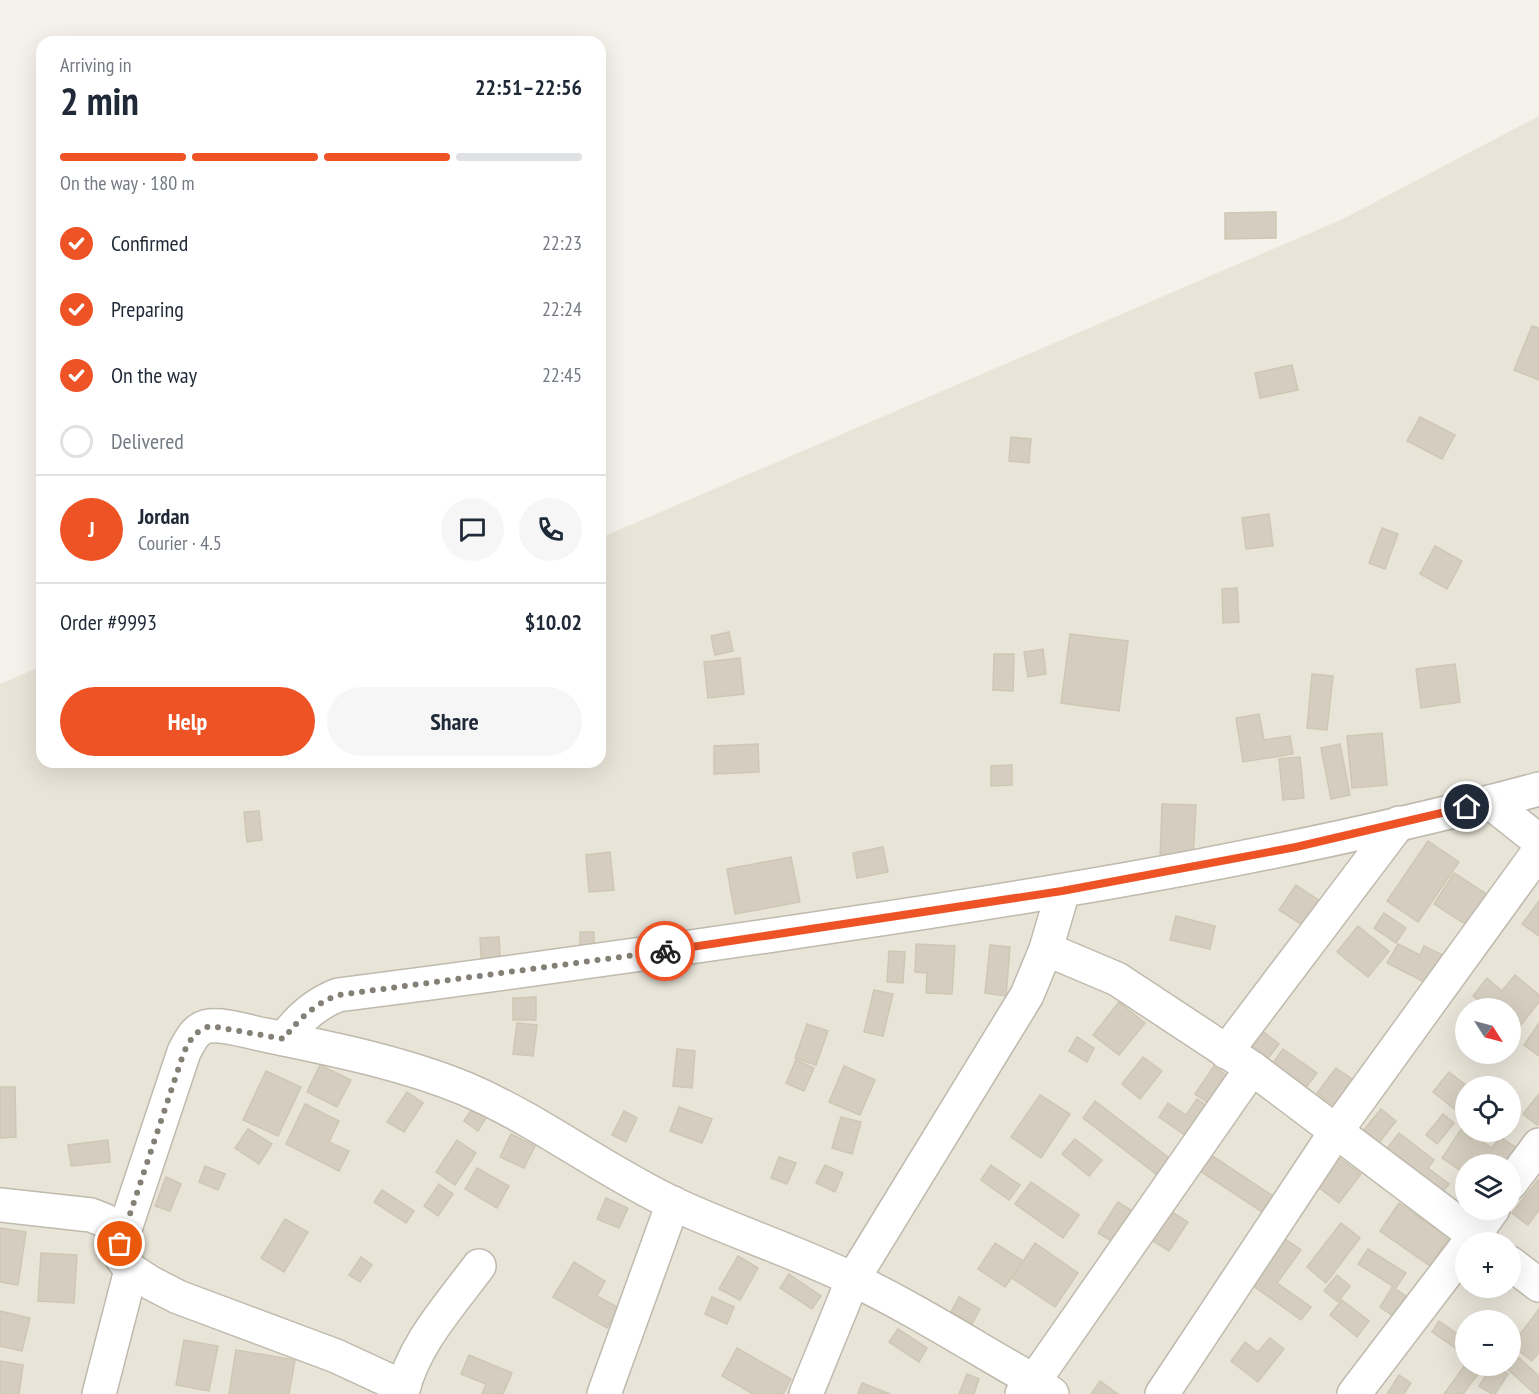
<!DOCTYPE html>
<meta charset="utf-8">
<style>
:root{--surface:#fff;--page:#f6f6f7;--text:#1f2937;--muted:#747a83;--line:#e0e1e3;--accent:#ee5326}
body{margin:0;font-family:"PT Sans Narrow",sans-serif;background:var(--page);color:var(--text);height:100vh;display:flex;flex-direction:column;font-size:22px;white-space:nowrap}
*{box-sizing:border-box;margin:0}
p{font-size:20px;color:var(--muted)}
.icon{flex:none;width:33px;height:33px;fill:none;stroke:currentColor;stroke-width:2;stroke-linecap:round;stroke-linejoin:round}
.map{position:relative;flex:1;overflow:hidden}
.details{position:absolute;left:36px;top:36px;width:570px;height:732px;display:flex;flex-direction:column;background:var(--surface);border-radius:18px;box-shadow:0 6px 24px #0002}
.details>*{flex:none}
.needle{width:39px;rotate:126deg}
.tools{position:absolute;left:1455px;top:998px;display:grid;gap:12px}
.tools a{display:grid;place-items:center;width:66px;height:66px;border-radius:50%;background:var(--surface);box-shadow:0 6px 24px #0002;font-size:30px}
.pin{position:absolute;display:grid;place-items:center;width:51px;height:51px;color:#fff;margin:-26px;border:3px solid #fff;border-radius:50%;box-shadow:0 2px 6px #0007}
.courier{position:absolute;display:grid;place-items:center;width:60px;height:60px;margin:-30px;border:4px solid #ee5326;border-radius:50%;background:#fff;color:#222;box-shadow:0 2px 8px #0007}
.head em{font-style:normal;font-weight:700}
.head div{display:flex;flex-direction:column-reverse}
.head{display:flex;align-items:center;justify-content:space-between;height:102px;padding:0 24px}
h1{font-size:39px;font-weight:700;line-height:45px}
.bar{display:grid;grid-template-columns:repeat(4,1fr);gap:9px 6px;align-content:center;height:72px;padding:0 24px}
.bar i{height:8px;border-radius:4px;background:var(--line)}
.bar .active{background:var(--accent)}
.bar p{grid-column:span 4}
.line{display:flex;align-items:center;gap:15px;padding:0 24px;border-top:2px solid var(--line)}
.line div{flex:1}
.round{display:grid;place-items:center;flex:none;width:63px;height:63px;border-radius:32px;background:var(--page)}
ol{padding:0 24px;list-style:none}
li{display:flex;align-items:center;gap:18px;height:66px}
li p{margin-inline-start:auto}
li .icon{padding:6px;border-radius:50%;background:var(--accent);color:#fff;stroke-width:4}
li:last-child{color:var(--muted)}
li i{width:33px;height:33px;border:3px solid var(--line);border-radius:50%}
.cta{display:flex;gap:12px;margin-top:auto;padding:12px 24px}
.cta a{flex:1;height:69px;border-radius:36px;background:var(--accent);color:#fff;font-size:24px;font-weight:700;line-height:69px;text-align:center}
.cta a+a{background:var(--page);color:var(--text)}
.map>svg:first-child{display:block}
.residential{fill:#e8e4d8;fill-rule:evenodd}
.building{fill:#d5cec0;stroke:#cfc7b3;stroke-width:1.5}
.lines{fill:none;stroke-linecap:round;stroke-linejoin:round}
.minor-casing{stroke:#bfbaad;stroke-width:36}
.minor{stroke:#fff;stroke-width:33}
.done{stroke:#848076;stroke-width:6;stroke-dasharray:0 10.8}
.route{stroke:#ee5326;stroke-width:8}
</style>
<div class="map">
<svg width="1539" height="1394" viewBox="0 0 1539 1394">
<rect width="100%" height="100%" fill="#f4f2ea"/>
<path class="residential" d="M1539 116V1394H0V684L42 666V762H600V538L1343 219ZM1466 1008H1510V1053H1466ZM1466 1086H1510V1131H1466ZM1466 1164H1510V1209H1466ZM1466 1242H1510V1287H1466ZM1466 1320H1510V1365H1466Z"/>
<g class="building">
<path d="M1276 212V238L1225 239V213Z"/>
<path d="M1532 326 1539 328V380L1514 370Z"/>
<path d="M1292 365 1298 390 1260 398 1255 373Z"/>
<path d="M1420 417 1455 435 1442 459 1407 441Z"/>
<path d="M1011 437 1031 439 1029 463 1009 461Z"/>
<path d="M1269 514 1273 546 1246 549 1242 518Z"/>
<path d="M1382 528 1398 534 1385 569 1369 563Z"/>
<path d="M1435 546 1462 561 1447 589 1420 574Z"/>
<path d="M1237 588 1239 622 1223 623 1222 589Z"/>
<path d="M729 632 733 651 715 655 711 636Z"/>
<path d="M1070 634 1128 641 1119 711 1061 703Z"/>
<path d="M1043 649 1046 674 1028 677 1024 652Z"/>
<path d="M994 654H1014L1013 691 993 690Z"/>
<path d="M740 658 744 694 708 698 704 662Z"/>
<path d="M1455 664 1460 702 1421 708 1416 669Z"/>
<path d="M1312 674 1333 676 1327 730 1307 728Z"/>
<path d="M1259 714 1264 740 1290 736 1293 754 1243 762 1236 718Z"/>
<path d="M1382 733 1387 785 1352 788 1347 736Z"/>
<path d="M758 744 759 772 714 774V746Z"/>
<path d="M1340 744 1350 795 1331 799 1321 748Z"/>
<path d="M1300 757 1304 798 1283 800 1279 759Z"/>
<path d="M1012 765V785L991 786V766Z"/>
<path d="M1162 804 1196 805 1193 861 1160 860Z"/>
<path d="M259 811 262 840 247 842 244 812Z"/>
<path d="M1428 841 1459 862 1418 922 1387 901Z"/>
<path d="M883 847 888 872 857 878 853 853Z"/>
<path d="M610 852 614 890 589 892 586 855Z"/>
<path d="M791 857 800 902 735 914 727 869Z"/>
<path d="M1454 873 1488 895 1468 926 1434 904Z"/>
<path d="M1296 885 1323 903 1307 928 1279 910Z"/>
<path d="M1539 901V936L1522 924Z"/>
<path d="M1384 913 1406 928 1396 943 1374 928Z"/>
<path d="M1176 916 1215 926 1210 949 1170 940Z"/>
<path d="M1358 926 1389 951 1368 977 1337 952Z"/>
<path d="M580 932H594V960L580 961Z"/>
<path d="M499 937 501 973 482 974 480 938Z"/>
<path d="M916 944 955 946 952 994 926 993 927 973 915 972Z"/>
<path d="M1398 944 1420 955 1424 946 1445 956 1430 985 1387 963Z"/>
<path d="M990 945 1010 947 1006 996 985 993Z"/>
<path d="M889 951 905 952 903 983 887 982Z"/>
<path d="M1515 975 1539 995V1002L1517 1030 1510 1026V1008H1488L1473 996 1487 978 1502 991Z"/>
<path d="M874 990 893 994 883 1036 864 1032Z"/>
<path d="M536 997V1020H513V998Z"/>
<path d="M1119 1002 1145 1023 1119 1055 1093 1035Z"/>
<path d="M517 1023 537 1025 533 1056 513 1054Z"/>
<path d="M1539 1023V1056L1524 1045Z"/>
<path d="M807 1024 828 1031 816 1065 795 1058Z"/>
<path d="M1261 1030 1279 1044 1267 1060 1249 1046Z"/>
<path d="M1077 1037 1094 1048 1087 1062 1069 1051Z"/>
<path d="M677 1049 695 1051 692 1088 673 1086Z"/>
<path d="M1283 1049 1317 1073 1304 1090 1271 1066Z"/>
<path d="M1143 1057 1162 1071 1140 1099 1122 1084Z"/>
<path d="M796 1060 814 1068 804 1091 786 1083Z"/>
<path d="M320 1065 351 1080 337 1107 307 1092Z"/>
<path d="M844 1066 875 1080 860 1115 829 1102Z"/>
<path d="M1214 1066 1233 1080 1214 1107 1195 1094Z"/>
<path d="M1336 1068 1355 1081 1336 1107 1317 1093Z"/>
<path d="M266 1071 301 1087 278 1136 243 1120Z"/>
<path d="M1449 1072 1467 1086 1466 1101 1457 1111 1433 1092Z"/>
<path d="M0 1087H15L16 1137 0 1138Z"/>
<path d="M407 1092 423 1103 404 1132 387 1122Z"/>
<path d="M1040 1095 1070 1114 1041 1158 1011 1137Z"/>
<path d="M1538 1095 1539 1123 1537 1125 1523 1114Z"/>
<path d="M1197 1099 1210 1108 1189 1138 1159 1117 1168 1103 1186 1115Z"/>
<path d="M1095 1101 1173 1161 1161 1178 1083 1118Z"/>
<path d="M305 1104 339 1121 329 1142 349 1151 339 1171 286 1144Z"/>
<path d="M474 1106 488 1115 478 1131 464 1121Z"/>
<path d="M679 1107 712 1119 702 1143 670 1131Z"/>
<path d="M1381 1109 1396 1121 1378 1144 1363 1131Z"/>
<path d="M624 1111 637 1118 626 1142 612 1135Z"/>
<path d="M1443 1114 1454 1123 1437 1144 1426 1135Z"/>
<path d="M841 1117 861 1122 852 1154 832 1148Z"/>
<path d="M1462 1128 1492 1148 1500 1137 1517 1148 1507 1164H1466V1174L1442 1158Z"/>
<path d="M248 1129 272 1144 259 1164 235 1148Z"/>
<path d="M1399 1133 1434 1160 1428 1168 1449 1184 1441 1194 1385 1151Z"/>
<path d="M511 1134 535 1146 524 1168 500 1157Z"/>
<path d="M1075 1139 1102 1160 1089 1176 1062 1154Z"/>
<path d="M108 1140 110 1162 71 1166 68 1145Z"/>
<path d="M457 1140 476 1153 455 1185 436 1172Z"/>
<path d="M1208 1153 1273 1196 1262 1212 1197 1169Z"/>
<path d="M779 1157 796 1163 787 1184 771 1178Z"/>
<path d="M1339 1158 1361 1174 1339 1203 1317 1186Z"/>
<path d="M825 1165 843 1173 835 1192 816 1183Z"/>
<path d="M991 1165 1020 1185 1009 1200 981 1180Z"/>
<path d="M205 1166 225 1174 218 1190 199 1182Z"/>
<path d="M477 1168 509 1186 497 1208 465 1189Z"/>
<path d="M166 1177 181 1184 170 1211 155 1206Z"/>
<path d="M1538 1180 1539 1210 1528 1225 1512 1213Z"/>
<path d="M1031 1182 1079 1215 1063 1238 1015 1204Z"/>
<path d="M439 1184 453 1194 438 1216 424 1206Z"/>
<path d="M382 1190 414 1211 406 1223 374 1202Z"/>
<path d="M606 1198 628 1208 619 1228 597 1219Z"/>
<path d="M1118 1202 1137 1214 1118 1245 1098 1233Z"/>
<path d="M1399 1203 1449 1238 1430 1266 1380 1231Z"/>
<path d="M1167 1209 1188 1222 1169 1251 1148 1238Z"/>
<path d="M285 1219 308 1232 284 1272 261 1258Z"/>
<path d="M1341 1223 1360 1238 1326 1283 1307 1267Z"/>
<path d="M0 1228 26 1232 18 1285 0 1282Z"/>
<path d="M1281 1236 1301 1250 1277 1283 1311 1307 1301 1320 1248 1282Z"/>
<path d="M995 1243 1023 1261 1005 1287 978 1269Z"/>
<path d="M1035 1243 1078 1273 1055 1307 1012 1278Z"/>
<path d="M1368 1249 1406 1273 1395 1289 1406 1296 1393 1316 1380 1307 1393 1286 1358 1264Z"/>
<path d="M41 1253 77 1255 74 1303 38 1301Z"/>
<path d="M738 1256 758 1268 740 1300 719 1289Z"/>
<path d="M361 1257 372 1265 360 1282 349 1275Z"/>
<path d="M574 1262 605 1281 597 1296 619 1308 607 1328 553 1297Z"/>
<path d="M789 1274 821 1296 812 1309 780 1288Z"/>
<path d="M1337 1275 1350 1286 1338 1302 1324 1291Z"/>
<path d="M712 1297 734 1307 727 1324 705 1314Z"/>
<path d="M959 1297 980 1309 972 1324 951 1312Z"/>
<path d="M1342 1300 1369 1321 1357 1337 1330 1315Z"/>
<path d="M1539 1309V1352L1532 1361 1512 1345Z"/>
<path d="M0 1311 30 1318 22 1351 0 1346Z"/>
<path d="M1439 1321 1466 1340V1355L1432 1332Z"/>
<path d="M898 1329 927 1348 919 1362 889 1342Z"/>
<path d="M1270 1338 1284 1349 1258 1382 1231 1361 1245 1342 1258 1352Z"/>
<path d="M184 1340 218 1346 209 1391 176 1385Z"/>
<path d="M737 1348 791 1379 783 1394H753L722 1376Z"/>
<path d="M236 1350 295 1360 289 1394H229Z"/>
<path d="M1510 1350 1539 1376V1394H1535L1503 1365H1510Z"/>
<path d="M469 1355 512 1373 503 1394H482L486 1384 461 1374Z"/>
<path d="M0 1361 23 1365 19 1394H0Z"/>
<path d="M1465 1365 1478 1374 1463 1394H1444Z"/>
<path d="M1493 1365 1508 1374 1495 1394H1492L1479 1386Z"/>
<path d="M967 1374 979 1379 974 1394H959Z"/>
<path d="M1399 1375 1411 1383 1404 1394H1387Z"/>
<path d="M1100 1381 1118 1394H1091Z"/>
<path d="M862 1383 890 1394H858Z"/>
</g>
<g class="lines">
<defs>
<g id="minor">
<path d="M1490 802 1539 841"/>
<path d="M1046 949 1117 979 1252 1068 1483 1242"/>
<path d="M284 1039C298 1019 315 1004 338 995 510 973 682 949 854 923 1084 889 1314 850 1539 789"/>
<path d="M1226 1052 1399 823"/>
<path d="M1510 1184 1539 1145"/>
<path d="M0 1205 91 1215 106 1221 116 1234 122 1258 131 1270 151 1283 178 1297 336 1356 403 1387"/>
<path d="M1469 1242 1493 1209"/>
<path d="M120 1244 184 1052C190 1041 195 1028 209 1026 226 1024 248 1032 265 1035 333 1049 403 1063 466 1089 539 1120 602 1170 674 1204 732 1231 794 1251 852 1279 915 1309 974 1347 1034 1381L1052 1394"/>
<path d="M1510 1263 1539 1285"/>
<path d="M99 1394 131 1270"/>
<path d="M402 1394C412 1346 450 1305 479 1266"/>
<path d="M604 1394 673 1203"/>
<path d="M806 1394 853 1279 1027 995 1046 949 1063 891"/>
<path d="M1022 1394 1034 1381 1252 1068"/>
<path d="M1162 1394 1337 1130 1539 851"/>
<path d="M1354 1394 1466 1247"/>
</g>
</defs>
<use href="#minor" class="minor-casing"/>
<use href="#minor" class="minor"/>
</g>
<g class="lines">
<path class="done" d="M120 1244 184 1052C191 1038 196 1030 211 1026L284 1039C298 1019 315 1004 338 995L665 951"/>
<path class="route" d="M665 951 1062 891 1296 847 1467 807"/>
</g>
</svg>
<div class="tools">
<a><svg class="needle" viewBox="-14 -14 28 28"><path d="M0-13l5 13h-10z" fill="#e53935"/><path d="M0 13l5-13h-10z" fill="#747a83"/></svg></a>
<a><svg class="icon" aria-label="locate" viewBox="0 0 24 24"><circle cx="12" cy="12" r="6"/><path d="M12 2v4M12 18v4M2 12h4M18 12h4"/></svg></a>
<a><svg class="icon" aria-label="layers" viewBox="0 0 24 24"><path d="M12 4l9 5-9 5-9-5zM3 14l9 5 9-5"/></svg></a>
<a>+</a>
<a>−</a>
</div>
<div class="pin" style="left:120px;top:1244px;background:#ea580c"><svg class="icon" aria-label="bag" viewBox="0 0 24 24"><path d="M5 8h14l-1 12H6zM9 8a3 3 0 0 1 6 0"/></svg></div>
<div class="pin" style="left:1467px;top:807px;background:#1f2937"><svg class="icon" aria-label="home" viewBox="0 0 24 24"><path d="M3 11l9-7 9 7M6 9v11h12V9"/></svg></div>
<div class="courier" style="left:665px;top:951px"><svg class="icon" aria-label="bike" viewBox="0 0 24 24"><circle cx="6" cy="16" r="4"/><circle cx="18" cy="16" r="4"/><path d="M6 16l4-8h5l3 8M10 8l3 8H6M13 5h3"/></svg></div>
<section class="details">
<div class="head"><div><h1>2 min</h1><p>Arriving in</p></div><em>22:51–22:56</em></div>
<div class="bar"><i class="active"></i><i class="active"></i><i class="active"></i><i></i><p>On the way · 180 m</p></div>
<ol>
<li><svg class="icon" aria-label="check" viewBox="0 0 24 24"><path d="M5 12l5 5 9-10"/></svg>Confirmed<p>22:23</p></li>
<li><svg class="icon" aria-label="check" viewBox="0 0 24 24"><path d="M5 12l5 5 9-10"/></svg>Preparing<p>22:24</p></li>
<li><svg class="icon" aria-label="check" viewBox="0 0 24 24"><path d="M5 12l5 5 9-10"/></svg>On the way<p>22:45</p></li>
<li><i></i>Delivered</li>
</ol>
<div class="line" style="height:108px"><b class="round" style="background:var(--accent);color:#fff">J</b><div><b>Jordan</b><p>Courier · 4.5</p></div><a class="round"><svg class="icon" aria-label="chat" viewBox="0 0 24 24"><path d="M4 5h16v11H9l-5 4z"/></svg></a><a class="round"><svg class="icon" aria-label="phone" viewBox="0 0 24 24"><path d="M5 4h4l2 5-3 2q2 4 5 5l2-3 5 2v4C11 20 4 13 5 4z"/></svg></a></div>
<div class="line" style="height:78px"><div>Order #9993</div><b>$10.02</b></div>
<div class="cta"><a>Help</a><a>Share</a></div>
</section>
</div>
